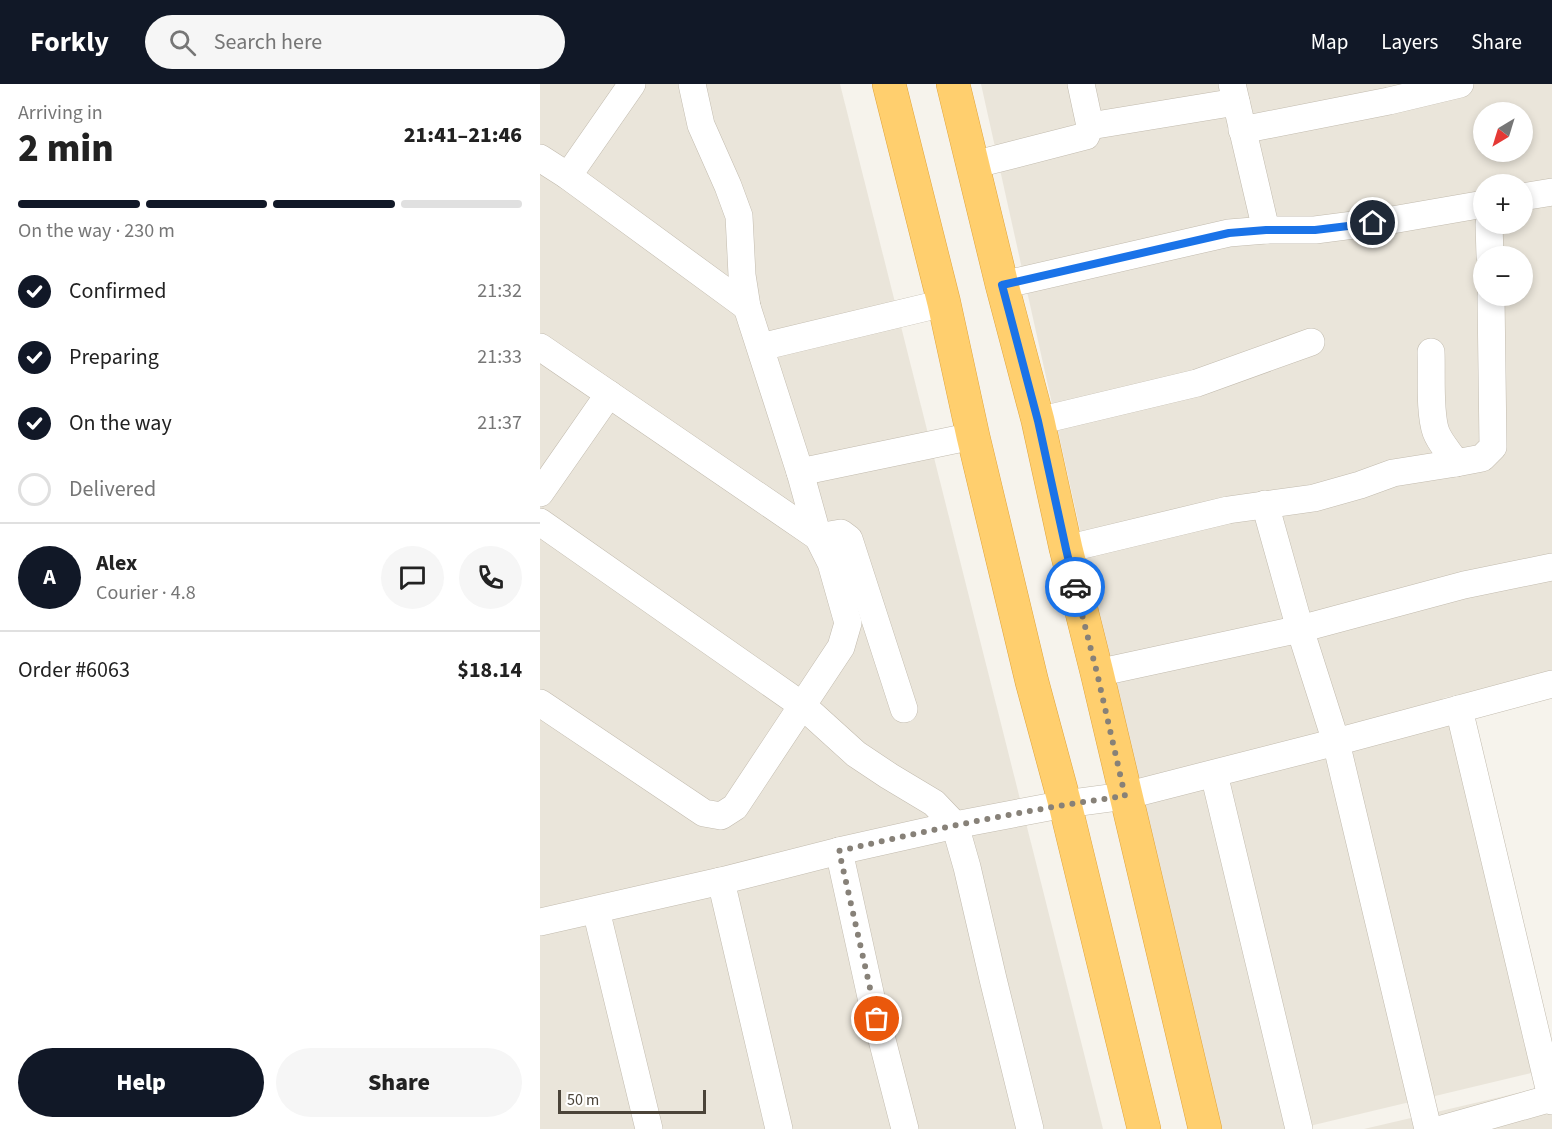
<!DOCTYPE html>
<meta charset="utf-8">
<style>
:root{--surface:#fff;--page:#f6f6f6;--text:#222;--muted:#767676;--line:#e0e0e0;--accent:#111827}
body{margin:0;font-family:"Source Sans 3",sans-serif;background:var(--page);color:var(--text);height:100vh;display:flex;flex-direction:column;font-size:22px;white-space:nowrap}
*{box-sizing:border-box;margin:0}
p{font-size:20px;color:var(--muted)}
.icon{flex:none;width:33px;height:33px;fill:none;stroke:currentColor;stroke-width:2;stroke-linecap:round;stroke-linejoin:round}
.map{position:relative;flex:1;overflow:hidden}
.side{display:flex;flex-direction:column;background:var(--surface);width:540px}
.side>*{flex:none}
.needle{width:39px;rotate:218deg}
.tools{position:absolute;left:933px;top:18px;display:grid;gap:12px}
.tools a{display:grid;place-items:center;width:60px;height:60px;border-radius:50%;background:var(--surface);box-shadow:0 3px 9px #0003;font-size:30px}
.scale{position:absolute;left:18px;bottom:15px;width:148px;box-sizing:border-box;padding-left:6px;border:3px solid #4b4439;border-top:0;font-size:16px;line-height:21px;white-space:nowrap;color:#4b4439;-webkit-text-stroke:4px #fff;paint-order:stroke}
.pin{position:absolute;display:grid;place-items:center;width:51px;height:51px;color:#fff;margin:-26px;border:3px solid #fff;border-radius:50%;box-shadow:0 2px 6px #0007}
.courier{position:absolute;display:grid;place-items:center;width:60px;height:60px;margin:-30px;border:4px solid #1a73e8;border-radius:50%;background:#fff;color:#222;box-shadow:0 2px 8px #0007}
.overview em{font-style:normal;font-weight:800}
.overview div{display:flex;flex-direction:column-reverse}
.overview{display:flex;align-items:center;justify-content:space-between;height:102px;padding:0 18px}
h1{font-size:39px;font-weight:800;line-height:45px}
.bar{display:grid;grid-template-columns:repeat(4,1fr);gap:9px 6px;align-content:center;height:72px;padding:0 18px}
.bar i{height:8px;border-radius:4px;background:var(--line)}
.bar .on{background:var(--accent)}
.bar p{grid-column:span 4}
.line{display:flex;align-items:center;gap:15px;padding:0 18px;border-top:2px solid var(--line)}
.line div{flex:1}
.round{display:grid;place-items:center;flex:none;width:63px;height:63px;border-radius:32px;background:var(--page)}
ol{padding:0 18px;list-style:none}
li{display:flex;align-items:center;gap:18px;height:66px}
li p{margin-inline-start:auto}
li .icon{padding:6px;border-radius:50%;background:var(--accent);color:#fff;stroke-width:4}
li:last-child{color:var(--muted)}
li i{width:33px;height:33px;border:3px solid var(--line);border-radius:50%}
.button{display:flex;gap:12px;margin-top:auto;padding:12px 18px}
.button a{flex:1;height:69px;border-radius:36px;background:var(--accent);color:#fff;font-size:24px;font-weight:800;line-height:69px;text-align:center}
.button a+a{background:var(--page);color:var(--text)}
header{display:flex;align-items:center;gap:36px;box-sizing:border-box;height:84px;padding:0 30px;background:var(--accent);color:#fff}
header strong{font-size:28px}
nav{display:flex;gap:33px;margin-inline-start:auto;font-size:21px}
.search{width:420px;height:54px;background:var(--page);display:flex;align-items:center;gap:15px;box-sizing:border-box;padding:0 21px;border-radius:33px;color:var(--muted);font-size:22px}
main{display:flex;flex:1;min-height:0}
.map>svg:first-child{display:block}
.residential{fill:#eae5da;fill-rule:evenodd}
.lines{fill:none;stroke-linecap:round;stroke-linejoin:round}
.minor-casing{stroke:#c2bbae;stroke-width:28}
.highway-casing{stroke:#e0a43c;stroke-width:34}
.minor{stroke:#fff;stroke-width:27}
.highway{stroke:#ffcf6e;stroke-width:33}
.done{stroke:#878178;stroke-width:6;stroke-dasharray:0 10.8}
.route{stroke:#1a73e8;stroke-width:8}
</style>
<header>
<strong>Forkly</strong>
<div class="search"><svg class="icon" aria-label="search" viewBox="0 0 24 24"><circle cx="10" cy="10" r="6"/><path d="M15 15l6 6"/></svg>Search here</div>
<nav><a>Map</a><a>Layers</a><a>Share</a></nav>
</header>
<main>
<section class="side">
<div class="overview"><div><h1>2 min</h1><p>Arriving in</p></div><em>21:41–21:46</em></div>
<div class="bar"><i class="on"></i><i class="on"></i><i class="on"></i><i></i><p>On the way · 230 m</p></div>
<ol>
<li><svg class="icon" aria-label="check" viewBox="0 0 24 24"><path d="M5 12l5 5 9-10"/></svg>Confirmed<p>21:32</p></li>
<li><svg class="icon" aria-label="check" viewBox="0 0 24 24"><path d="M5 12l5 5 9-10"/></svg>Preparing<p>21:33</p></li>
<li><svg class="icon" aria-label="check" viewBox="0 0 24 24"><path d="M5 12l5 5 9-10"/></svg>On the way<p>21:37</p></li>
<li><i></i>Delivered</li>
</ol>
<div class="line" style="height:108px"><b class="round" style="background:var(--accent);color:#fff">A</b><div><b>Alex</b><p>Courier · 4.8</p></div><a class="round"><svg class="icon" aria-label="chat" viewBox="0 0 24 24"><path d="M4 5h16v11H9l-5 4z"/></svg></a><a class="round"><svg class="icon" aria-label="phone" viewBox="0 0 24 24"><path d="M5 4h4l2 5-3 2q2 4 5 5l2-3 5 2v4C11 20 4 13 5 4z"/></svg></a></div>
<div class="line" style="height:78px"><div>Order #6063</div><b>$18.14</b></div>
<div class="button"><a>Help</a><a>Share</a></div>
</section>
<div class="map">
<svg width="1012" height="1045" viewBox="0 0 1012 1045">
<rect width="100%" height="100%" fill="#f6f3ec"/>
<g class="residential">
<path d="M0 0H300L563 1045H0Z"/>
<path d="M441 0H1012V591L903 614 1004 986 757 1045H673ZM944 28H982V68H944ZM944 100H982V140H944ZM944 172H982V212H944Z"/>
<path d="M1012 1001V1045H824Z"/>
</g>
<g class="lines">
<defs>
<g id="minor">
<path d="M692 0 726 146"/>
<path d="M550 42 696 18"/>
<path d="M702 46 849 17 920 0"/>
<path d="M0 74 28 92 207 223"/>
<path d="M433 81 546 52 550 42 541 0"/>
<path d="M28 92 92 0"/>
<path d="M982 113 1012 108"/>
<path d="M949 140 950 172"/>
<path d="M462 201 689 149 726 146H775L852 136 944 120"/>
<path d="M0 263 278 453 301 449 309 455 364 625"/>
<path d="M221 263 404 219"/>
<path d="M891 268C892 289 889 329 896 348 900 359 910 369 916 379"/>
<path d="M498 337 657 299 771 258"/>
<path d="M260 388 433 352"/>
<path d="M0 409 69 310"/>
<path d="M725 420 760 545 796 658 888 1045"/>
<path d="M0 438 263 622 316 670 349 692 394 719 415 741 427 783 453 895 490 1045"/>
<path d="M526 465 688 426 774 414 820 401 853 389 916 379 942 374 953 363 951 212"/>
<path d="M557 589 760 545 924 501 1012 483"/>
<path d="M0 619 164 729 181 732 195 723 301 563 308 539 291 479 278 453 260 388 207 223 202 191 199 132 188 102 161 41 152 0"/>
<path d="M919 625 1012 1017"/>
<path d="M674 690 759 1045"/>
<path d="M299 767 331 913 365 1045"/>
<path d="M181 797 239 1045"/>
<path d="M56 826 109 1045"/>
<path d="M0 838 181 797 299 767 415 741 525 720 585 712 796 658 1012 600"/>
<path d="M902 1045 1012 1014"/>
</g>
<g id="highway">
<path d="M349 0 404 219 433 352 492 598 525 720 604 1045"/>
<path d="M413 0 462 201 498 337 526 465 557 589 665 1045"/>
</g>
</defs>
<use href="#minor" class="minor-casing"/>
<use href="#highway" class="highway-casing"/>
<use href="#minor" class="minor"/>
<use href="#highway" class="highway"/>
</g>
<g class="lines">
<path class="done" d="M337 935 299 767C394 745 489 725 585 712L557 589 535 503"/>
<path class="route" d="M535 503 526 465 498 337 462 201 689 149 726 146H775L833 139"/>
</g>
</svg>
<div class="tools">
<a><svg class="needle" viewBox="-14 -14 28 28"><path d="M0-13l5 13h-10z" fill="#e53935"/><path d="M0 13l5-13h-10z" fill="#767676"/></svg></a>
<a>+</a>
<a>−</a>
</div>
<div class="scale">50 m</div>
<div class="pin" style="left:337px;top:935px;background:#ea580c"><svg class="icon" aria-label="bag" viewBox="0 0 24 24"><path d="M5 8h14l-1 12H6zM9 8a3 3 0 0 1 6 0"/></svg></div>
<div class="pin" style="left:833px;top:139px;background:#1f2937"><svg class="icon" aria-label="home" viewBox="0 0 24 24"><path d="M3 11l9-7 9 7M6 9v11h12V9"/></svg></div>
<div class="courier" style="left:535px;top:503px"><svg class="icon" aria-label="car" viewBox="0 0 24 24"><path d="M5 17H2v-5l4-1 3-4h7l3 4 3 1v5h-3M9 17h6M6 11h13"/><circle cx="7" cy="17" r="2"/><circle cx="17" cy="17" r="2"/></svg></div>
</div>
</main>
